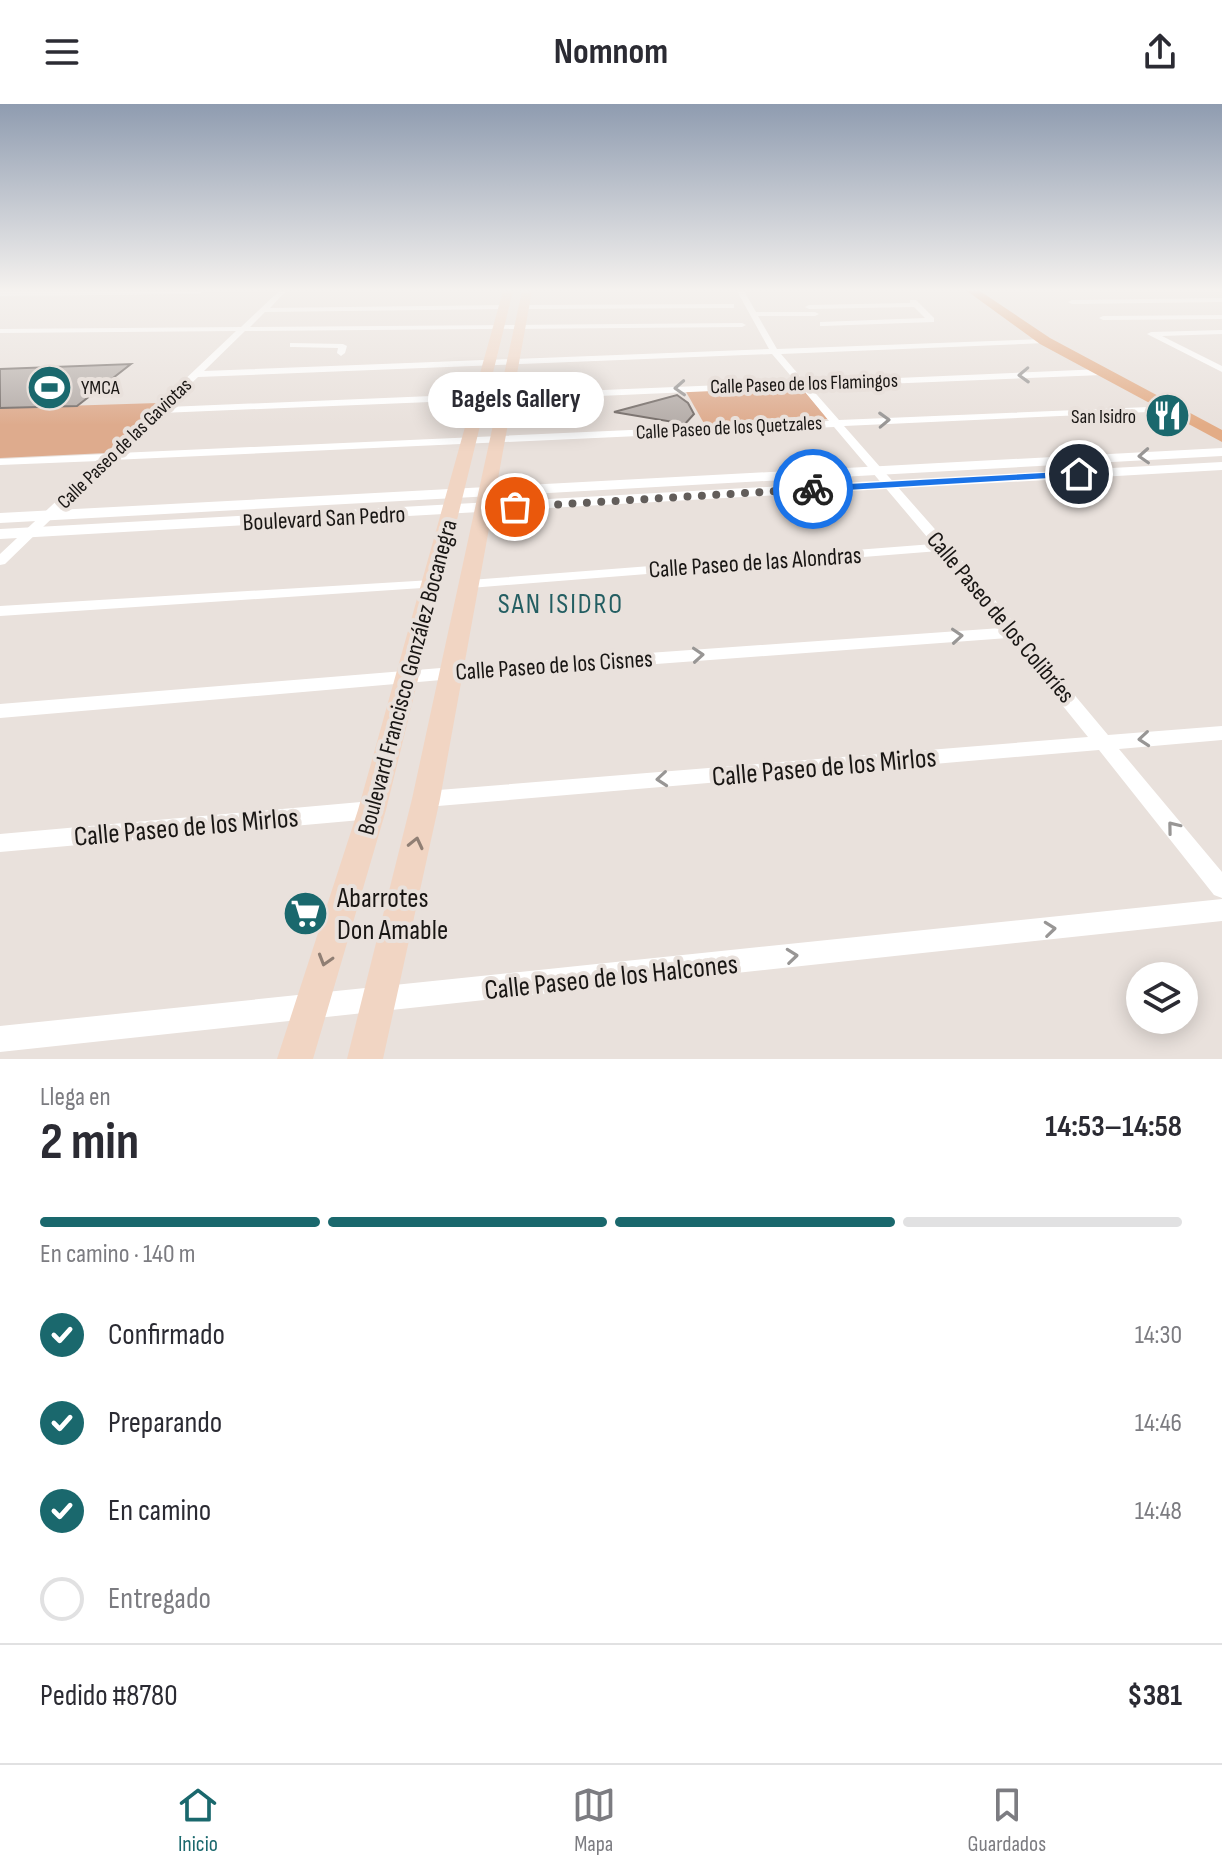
<!DOCTYPE html>
<html lang="es">
<meta charset="utf-8">
<style>
:root{--surface:#fff;--page:#f7f7f7;--text:#2b2b33;--muted:#7c7c81;--line:#e1e1e2;--accent:#1a686d}
body{margin:0;font-family:"Sofia Sans Condensed",sans-serif;background:var(--page);color:var(--text);height:100vh;display:flex;flex-direction:column;font-size:30px;white-space:nowrap}
*{box-sizing:border-box;margin:0}
p{font-size:26px;color:var(--muted)}
.icon{flex:none;width:44px;height:44px;fill:none;stroke:currentColor;stroke-width:2;stroke-linecap:round;stroke-linejoin:round}
.map{position:relative;height:955px;overflow:hidden}
.sheet{display:flex;flex-direction:column;background:var(--surface);flex:1}
.sheet>*{flex:none}
.controls{position:absolute;left:1126px;top:858px;display:grid;gap:16px}
.controls a{display:grid;place-items:center;width:72px;height:72px;border-radius:50%;background:var(--surface);box-shadow:0 4px 20px #0003;font-size:40px}
.pin{position:absolute;display:grid;place-items:center;width:68px;height:68px;color:#fff;margin:-34px;border:4px solid #fff;border-radius:50%;box-shadow:0 2px 8px #0007}
.courier{position:absolute;display:grid;place-items:center;width:80px;height:80px;margin:-40px;border:6px solid #1a73e8;border-radius:50%;background:#fff;color:#222;box-shadow:0 2px 10px #0007}
.bubble{position:absolute;height:56px;border-radius:28px;background:var(--surface);box-shadow:0 4px 20px #0003;font-size:26px;font-weight:700;line-height:56px;text-align:center}
.headline em{font-style:normal;font-weight:700}
.headline div{display:flex;flex-direction:column-reverse}
.headline{display:flex;align-items:center;justify-content:space-between;height:136px;padding:0 40px}
h1{font-size:52px;font-weight:700;line-height:60px}
.bar{display:grid;grid-template-columns:repeat(4,1fr);gap:12px 8px;align-content:center;height:96px;padding:0 40px}
.bar i{height:10px;border-radius:6px;background:var(--line)}
.bar .selected{background:var(--accent)}
.bar p{grid-column:span 4}
.line{display:flex;align-items:center;gap:20px;padding:0 40px;border-top:2px solid var(--line)}
.line div{flex:1}
ol{padding:0 40px;list-style:none}
li{display:flex;align-items:center;gap:24px;height:88px}
li p{margin-inline-start:auto}
li .icon{padding:8px;border-radius:50%;background:var(--accent);color:#fff;stroke-width:4}
li:last-child{color:var(--muted)}
li i{width:44px;height:44px;border:4px solid var(--line);border-radius:50%}
header{display:flex;justify-content:space-between;align-items:center;height:104px;padding:0 40px;background:var(--surface);font-size:36px;font-weight:700}
.tabs{display:flex;justify-content:space-around;align-items:center;height:112px;border-top:2px solid var(--line);background:var(--surface);font-size:22px;color:var(--muted)}
.tabs a{display:grid;justify-items:center;gap:4px}
.tabs .selected{color:var(--accent)}
.map>svg:first-child{display:block}
.green{fill:#deab8d}
.building{fill:#b4aca8;stroke:#746c68;stroke-width:2}
.lines{fill:none;stroke-linecap:round;stroke-linejoin:round}
.minor{fill:#fff;fill-rule:evenodd}
.tertiary{fill:#fff;fill-rule:evenodd}
.secondary{fill:#f1d5c3;fill-rule:evenodd}
.primary{fill:#e3ac86;fill-rule:evenodd}
.oneway{stroke:#989695}
.oneway2{stroke:#907f74}
.route{fill:#1a73e8}
.done{stroke:#625d5a;stroke-width:8;stroke-dasharray:0 14.4}
.labels{text-anchor:middle;stroke-width:8;stroke-linejoin:round;paint-order:stroke}
.far-street-label{font-size:20px;fill:#191614;stroke:#e9e1dc}
.far-poi-label{font-size:20px;fill:#191614;stroke:#e9e1dc;text-anchor:start}
.street-label{font-size:24px;fill:#191614;stroke:#e9e1dc}
.quarter-label{font-size:28px;letter-spacing:2px;fill:#235e62;stroke:#e9e1dc}
.near-street-label{font-size:28px;fill:#191614;stroke:#e9e1dc}
.near-poi-label{font-size:28px;fill:#191614;stroke:#e9e1dc;text-anchor:start}
</style>
<header><svg class="icon" aria-label="menu" viewBox="0 0 24 24"><path d="M4 6h16M4 12h16M4 18h16"/></svg>Nomnom<svg class="icon" aria-label="share" viewBox="0 0 24 24"><path d="M12 15V3M7 8l5-5 5 5M5 13v7h14v-7"/></svg></header>
<div class="map">
<svg width="1222" height="955" viewBox="0 0 1222 955">
<rect width="100%" height="100%" fill="#e9e1dc"/>
<g class="green">
<path d="M800 282 828 315 706 323 685 286Z"/>
<path d="M158 299 106 349 0 354V304Z"/>
</g>
<g class="building">
<path d="M131 260 77 302 0 304V265Z"/>
<path d="M677 291 688 299 694 310 685 320 614 308Z"/>
</g>
<g class="lines">
<g class="minor">
<path d="M279 187H286L270 204 504 201 508 203 504 205 265 208 250 223 742 219 746 221 742 223 245 227 204 267 769 245 737 187H744L756 208H815L819 210 815 212H758L777 245 1045 235 1049 237 1045 239 781 250 805 278 1102 265 1106 268 1102 271 810 283 839 316 1173 302V306L1170 307 844 322 948 440 1108 631 1222 622V636L1119 645 1222 768V794L1214 791 1099 646 426 703 419 701 416 695 419 689 426 687 1088 633 1008 534 453 575 0 614V600L453 563 1001 524 939 447 470 484 463 480 470 476 933 440 834 323 112 356 5 460 0 461V450L99 357 0 361V355L106 350 236 227 0 229V225L241 223ZM772 250 796 278 506 290 501 293 506 296 801 283 829 317 119 349 161 309 479 296 484 293 479 290 167 303 198 273Z"/>
<path d="M1222 194V198L1072 200 1068 198 1072 196Z"/>
<path d="M910 196H916L934 214V218L823 222H820V218L925 214 914 203 809 205 805 203 809 201 910 199Z"/>
<path d="M731 200H734V204L523 205 519 203 523 201Z"/>
<path d="M1222 211V215L1103 216 1099 214 1103 212Z"/>
<path d="M1222 226V230L1162 232 1222 262V268L1147 230 1151 228Z"/>
<path d="M290 239 343 240 347 242 345 249 341 252 337 249 338 244 293 243H290Z"/>
<path d="M432 476 437 477 439 480 437 483 0 512V502Z"/>
<path d="M372 697 379 700 382 706 379 712 372 715 0 748V730Z"/>
<path d="M1222 795V817L0 948V922Z"/>
</g>
<g class="tertiary">
<path d="M0 187H203L199 190 0 192Z"/>
<path d="M1222 344V352L0 419V409Z"/>
<path d="M1222 358V366L0 435V425Z"/>
</g>
<g class="secondary">
<path d="M503 187H513L386 706 313 955H277L358 706Z"/>
<path d="M522 187H532L440 695 383 955H347L412 695Z"/>
</g>
<path class="primary" d="M967 187H980L1050 234 1222 326V338L1040 240Z"/>
</g>
<defs><path id="oneway-chevron" d="M-2-3.5L2.5 0L-2 3.5" fill="none" stroke-width="1.6" stroke-linecap="round" stroke-linejoin="round" transform="scale(2)"/></defs>
<g class="oneway">
<use href="#oneway-chevron" transform="translate(1024 271) rotate(178)"/>
<use href="#oneway-chevron" transform="translate(680 284) rotate(177)"/>
<use href="#oneway-chevron" transform="translate(884 316) rotate(-2)"/>
<use href="#oneway-chevron" transform="translate(1144 352) rotate(177)"/>
<use href="#oneway-chevron" transform="translate(957 532) rotate(-4)"/>
<use href="#oneway-chevron" transform="translate(698 551) rotate(-4)"/>
<use href="#oneway-chevron" transform="translate(1144 635) rotate(175)"/>
<use href="#oneway-chevron" transform="translate(662 675) rotate(175)"/>
<use href="#oneway-chevron" transform="translate(1173 723) rotate(-129)"/>
<use href="#oneway-chevron" transform="translate(1050 825) rotate(-6)"/>
<use href="#oneway-chevron" transform="translate(792 852) rotate(-6)"/>
</g>
<g class="oneway2">
<use href="#oneway-chevron" transform="translate(416 739) rotate(-77)"/>
<use href="#oneway-chevron" transform="translate(325 856) rotate(107)"/>
</g>
<linearGradient id="sky" x2="0" y2="1"><stop stop-color="#8f9cb0"/><stop offset="0.58" stop-color="#f5f2ef"/><stop offset="1" stop-color="#f5f2ef" stop-opacity="0"/></linearGradient>
<rect width="1222" height="321" fill="url(#sky)"/>
<path class="route" d="M1079 367 1082 372 813 388 808 385 813 382Z"/>
<g class="lines">
<path class="done" d="M515 403 813 385"/>
</g>
<defs>
<symbol id="stadium-disc" viewBox="-11 -11 22 22"><circle r="9.5" fill="#1a686d" stroke="#e9e1dc"/><path d="M0-5a6.5 5 0 1 0 0 10a6.5 5 0 1 0 0-10ZM-3.5-1.8h7v3.6h-7Z" fill="#fff"/></symbol>
<symbol id="restaurant-disc" viewBox="-11 -11 22 22"><circle r="9.5" fill="#1a686d" stroke="#e9e1dc"/><path d="M-5-6h1v4h1v-4h1v4h1v-4h1v5L-1.5 .5V6h-2V.5L-5-1ZM5-6V6H3V1.5H1.5Q1.5-4 5-6Z" fill="#fff"/></symbol>
<symbol id="supermarket-disc" viewBox="-11 -11 22 22"><circle r="9.5" fill="#1a686d" stroke="#e9e1dc"/><path d="M-6-5.5h2.5l.6 2H6L4.5 2H-2.5L-4.4-4H-6ZM-1.5 3.2a1.3 1.3 0 1 0 .1 0ZM3 3.2a1.3 1.3 0 1 0 .1 0Z" fill="#fff"/></symbol>
</defs>
<g fill-rule="evenodd">
<use href="#stadium-disc" x="24" y="258" width="51" height="51"/>
<use href="#restaurant-disc" x="1142" y="286" width="51" height="51"/>
<use href="#supermarket-disc" x="280" y="784" width="51" height="51"/>
</g>
<g class="labels">
<g class="far-street-label">
<text transform="translate(804 279) rotate(-2)" y="7">Calle Paseo de los Flamingos</text>
<text transform="translate(729 323) rotate(-3)" y="7">Calle Paseo de los Quetzales</text>
<text transform="translate(124 339) rotate(-44)" y="7">Calle Paseo de las Gaviotas</text>
</g>
<g class="far-poi-label">
<text x="81" y="290">YMCA</text>
<text x="1136" y="319" text-anchor="end">San Isidro</text>
</g>
<g class="street-label">
<text transform="translate(324 414) rotate(-3)" y="8">Boulevard San Pedro</text>
<text transform="translate(755 458) rotate(-4)" y="8">Calle Paseo de las Alondras</text>
<text transform="translate(1001 513) rotate(50)" y="8">Calle Paseo de los Colibríes</text>
<text transform="translate(554 561) rotate(-4)" y="8">Calle Paseo de los Cisnes</text>
<text transform="translate(407 573) rotate(-75)" y="8">Boulevard Francisco González Bocanegra</text>
</g>
<g class="quarter-label">
<text x="561" y="509">SAN ISIDRO</text>
</g>
<g class="near-street-label">
<text transform="translate(824 662) rotate(-5)" y="10">Calle Paseo de los Mirlos</text>
<text transform="translate(186 722) rotate(-5)" y="10">Calle Paseo de los Mirlos</text>
<text transform="translate(611 872) rotate(-6)" y="10">Calle Paseo de los Halcones</text>
</g>
<g class="near-poi-label">
<text x="337" y="803">Abarrotes<tspan x="337" dy="32">Don Amable</tspan></text>
</g>
</g>
</svg>
<div class="controls">
<a><svg class="icon" aria-label="layers" viewBox="0 0 24 24"><path d="M12 4l9 5-9 5-9-5zM3 14l9 5 9-5"/></svg></a>
</div>
<div class="pin" style="left:515px;top:403px;background:#ea580c"><svg class="icon" aria-label="bag" viewBox="0 0 24 24"><path d="M5 8h14l-1 12H6zM9 8a3 3 0 0 1 6 0"/></svg></div>
<div class="pin" style="left:1079px;top:370px;background:#1f2937"><svg class="icon" aria-label="home" viewBox="0 0 24 24"><path d="M3 11l9-7 9 7M6 9v11h12V9"/></svg></div>
<div class="courier" style="left:813px;top:385px"><svg class="icon" aria-label="bike" viewBox="0 0 24 24"><circle cx="6" cy="16" r="4"/><circle cx="18" cy="16" r="4"/><path d="M6 16l4-8h5l3 8M10 8l3 8H6M13 5h3"/></svg></div>
<div class="bubble" style="left:428px;top:268px;width:176px">Bagels Gallery</div>
</div>
<section class="sheet">
<div class="headline"><div><h1>2 min</h1><p>Llega en</p></div><em>14:53–14:58</em></div>
<div class="bar"><i class="selected"></i><i class="selected"></i><i class="selected"></i><i></i><p>En camino · 140 m</p></div>
<ol>
<li><svg class="icon" aria-label="check" viewBox="0 0 24 24"><path d="M5 12l5 5 9-10"/></svg>Confirmado<p>14:30</p></li>
<li><svg class="icon" aria-label="check" viewBox="0 0 24 24"><path d="M5 12l5 5 9-10"/></svg>Preparando<p>14:46</p></li>
<li><svg class="icon" aria-label="check" viewBox="0 0 24 24"><path d="M5 12l5 5 9-10"/></svg>En camino<p>14:48</p></li>
<li><i></i>Entregado</li>
</ol>
<div class="line" style="height:104px"><div>Pedido #8780</div><b>$381</b></div>
</section>
<nav class="tabs">
<a class="selected"><svg class="icon" aria-label="home" viewBox="0 0 24 24"><path d="M3 11l9-7 9 7M6 9v11h12V9"/></svg>Inicio</a>
<a><svg class="icon" aria-label="map" viewBox="0 0 24 24"><path d="M3 6l6-2 6 2 6-2v14l-6 2-6-2-6 2zM9 4v14M15 6v14"/></svg>Mapa</a>
<a><svg class="icon" aria-label="saved" viewBox="0 0 24 24"><path d="M7 4h10v16l-5-4-5 4z"/></svg>Guardados</a>
</nav>
